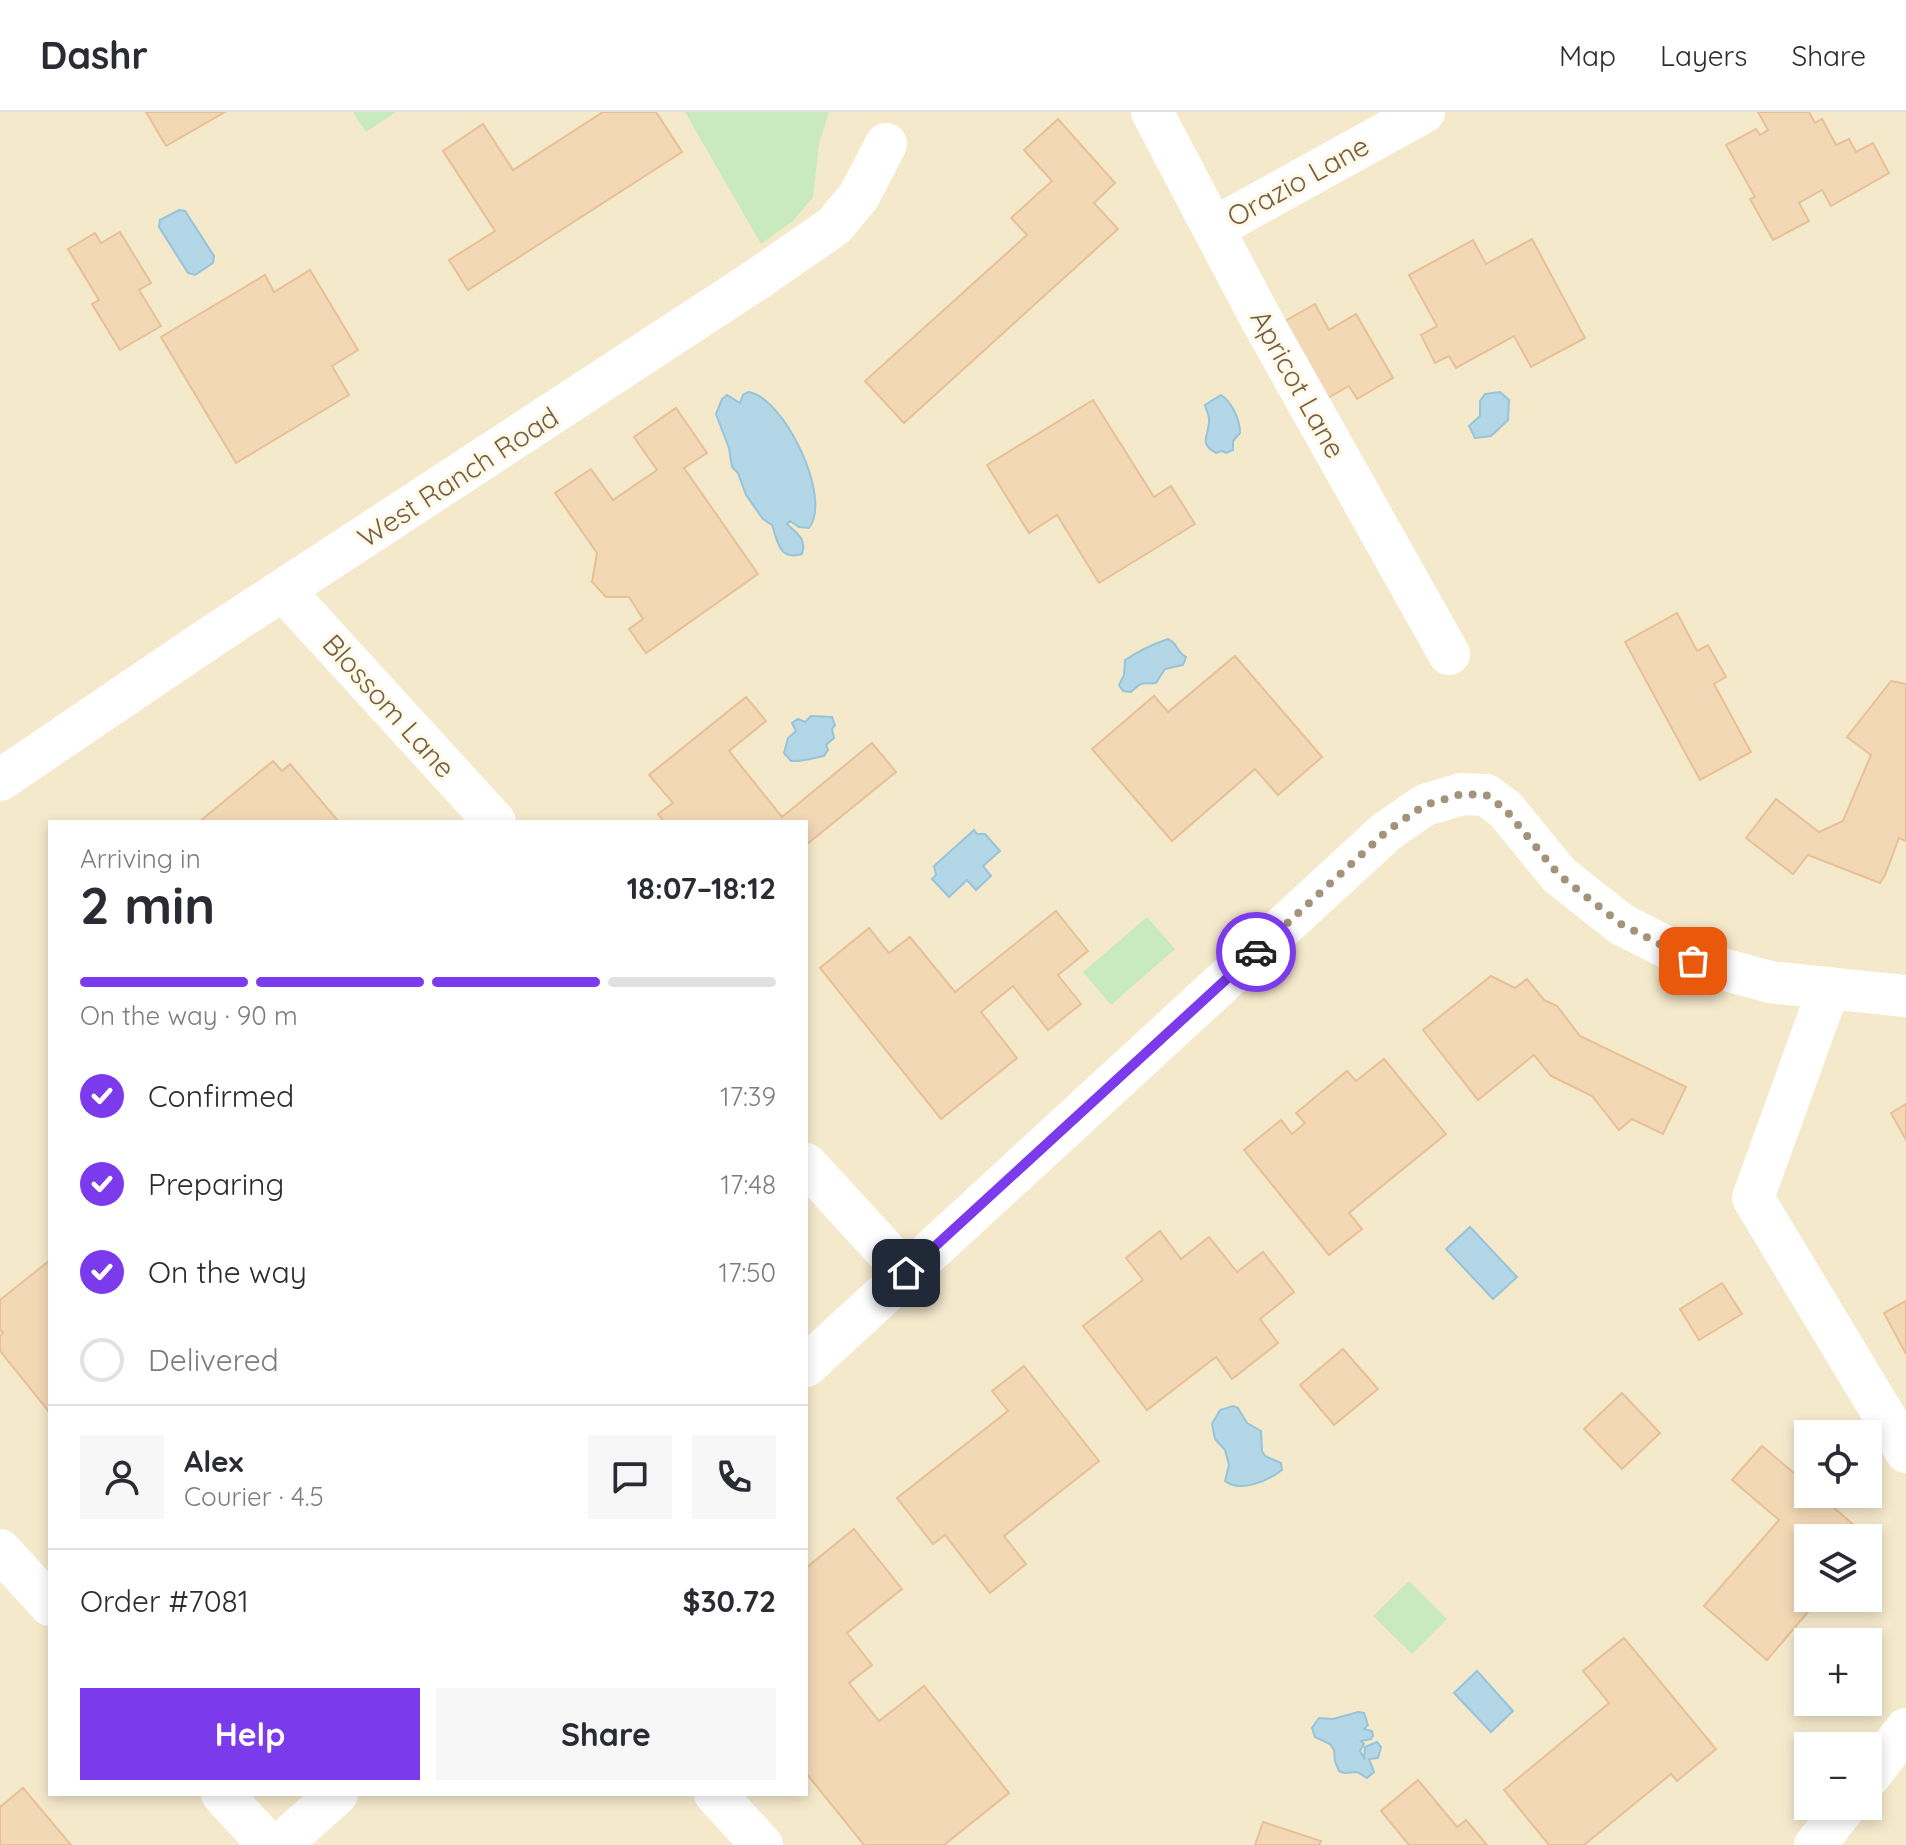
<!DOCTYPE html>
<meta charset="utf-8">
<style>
:root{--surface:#fff;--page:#f7f7f7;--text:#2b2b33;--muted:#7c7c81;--line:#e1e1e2;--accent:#7c3aed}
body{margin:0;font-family:Quicksand,sans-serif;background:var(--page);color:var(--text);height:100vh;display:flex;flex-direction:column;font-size:30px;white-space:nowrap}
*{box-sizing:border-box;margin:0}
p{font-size:26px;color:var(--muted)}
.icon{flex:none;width:44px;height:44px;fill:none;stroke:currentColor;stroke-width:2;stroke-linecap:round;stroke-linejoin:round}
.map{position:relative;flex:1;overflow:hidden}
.details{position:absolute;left:48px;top:708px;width:760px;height:976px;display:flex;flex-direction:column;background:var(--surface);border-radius:0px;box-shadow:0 4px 12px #0003}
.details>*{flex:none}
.controls{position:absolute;left:1794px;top:1308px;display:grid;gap:16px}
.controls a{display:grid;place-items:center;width:88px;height:88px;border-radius:0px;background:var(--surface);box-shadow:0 4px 12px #0003;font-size:40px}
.pin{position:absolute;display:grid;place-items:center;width:68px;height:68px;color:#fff;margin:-34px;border-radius:16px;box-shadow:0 4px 12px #0006}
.courier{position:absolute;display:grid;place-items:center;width:80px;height:80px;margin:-40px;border:6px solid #7c3aed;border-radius:50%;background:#fff;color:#222;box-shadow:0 2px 10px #0007}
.head em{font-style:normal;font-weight:700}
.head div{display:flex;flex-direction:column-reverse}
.head{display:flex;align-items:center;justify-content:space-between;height:136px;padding:0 32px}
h1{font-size:52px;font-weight:700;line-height:60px}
.bar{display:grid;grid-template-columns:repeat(4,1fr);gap:12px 8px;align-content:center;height:96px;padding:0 32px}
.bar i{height:10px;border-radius:6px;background:var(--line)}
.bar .active{background:var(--accent)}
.bar p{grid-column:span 4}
.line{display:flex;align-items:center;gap:20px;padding:0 32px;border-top:2px solid var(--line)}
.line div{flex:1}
.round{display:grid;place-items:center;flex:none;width:84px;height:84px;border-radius:0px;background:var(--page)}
ol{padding:0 32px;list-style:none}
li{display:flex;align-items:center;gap:24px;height:88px}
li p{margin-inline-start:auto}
li .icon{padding:8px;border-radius:50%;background:var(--accent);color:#fff;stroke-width:4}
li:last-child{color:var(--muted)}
li i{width:44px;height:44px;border:4px solid var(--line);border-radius:50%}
.cta{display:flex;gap:16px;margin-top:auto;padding:16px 32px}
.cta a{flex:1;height:92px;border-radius:0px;background:var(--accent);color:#fff;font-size:32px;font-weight:700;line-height:92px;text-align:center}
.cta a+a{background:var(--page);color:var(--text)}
header{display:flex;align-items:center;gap:48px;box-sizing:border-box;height:112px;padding:0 40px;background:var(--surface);border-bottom:2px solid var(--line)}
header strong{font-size:38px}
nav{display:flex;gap:44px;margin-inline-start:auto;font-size:28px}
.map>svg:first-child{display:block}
.residential{fill:#f5e9cc;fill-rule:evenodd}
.green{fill:#c8eabd}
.water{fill:#b3d7e7;stroke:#98c4d9;stroke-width:2}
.building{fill:#f3d8b5;stroke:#e7c195;stroke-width:2}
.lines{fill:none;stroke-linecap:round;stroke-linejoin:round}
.minor{stroke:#fff;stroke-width:42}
.done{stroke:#a4937b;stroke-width:8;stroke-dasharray:0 14.4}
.route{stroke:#7c3aed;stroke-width:10}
.labels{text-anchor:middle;stroke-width:6;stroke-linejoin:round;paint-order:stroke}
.street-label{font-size:28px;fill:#745d46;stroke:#fff9e5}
</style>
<header>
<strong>Dashr</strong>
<nav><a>Map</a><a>Layers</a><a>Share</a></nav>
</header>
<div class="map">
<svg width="1906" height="1733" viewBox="0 0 1906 1733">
<rect width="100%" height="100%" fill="#fdf6de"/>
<path class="residential" d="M0 0H1906V1733H0ZM50 710H806V1682H50ZM1808 1322H1868V1382H1808ZM1808 1426H1868V1486H1808ZM1808 1530H1868V1590H1808ZM1808 1634H1868V1694H1808Z"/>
<g class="green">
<path d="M353 0H396L366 20Z"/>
<path d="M685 0H829L819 32 813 85 793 109 761 132Z"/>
<path d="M1147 805 1175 837 1111 893 1083 860Z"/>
<path d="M1409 1469 1447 1507 1412 1542 1373 1504Z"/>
</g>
<g class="water">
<path d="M179 98 185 99 214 144 213 151 195 163 188 161 159 115 160 108Z"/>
<path d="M748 280C783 284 833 385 809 416L799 415 790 409 787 412C797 421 807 427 802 442 779 449 778 430 772 413L763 407 746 383 738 361 732 355 729 336 716 302 722 287 727 283 740 291 743 283Z"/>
<path d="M1500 280 1509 288 1508 308 1491 324 1475 326 1469 314 1480 304V289L1485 282Z"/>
<path d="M1221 283C1232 290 1240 308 1240 321L1233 329V338L1226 341 1222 339 1216 341C1197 330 1210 324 1209 307 1209 302 1206 298 1205 293Z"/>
<path d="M1168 527C1178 531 1176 540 1186 545L1183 553 1165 557 1156 571C1140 572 1144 568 1131 580L1123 579 1119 573 1124 563 1125 548C1140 538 1151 533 1168 527Z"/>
<path d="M811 604 832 605 835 613 832 617 834 626 826 633 828 638 824 644C812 646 804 650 791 649L784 641 788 626 796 619 792 611 798 607 805 610Z"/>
<path d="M974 718 977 722H985L1000 739 983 754 991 764 976 778 967 768 949 785 932 767 936 763 934 754Z"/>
<path d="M1470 1115 1517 1165 1493 1187 1446 1137Z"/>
<path d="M1233 1294 1238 1296 1247 1311 1261 1319 1262 1339 1265 1344 1281 1351 1282 1358C1268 1369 1240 1381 1225 1369L1229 1353 1225 1338 1215 1327 1212 1312 1220 1298Z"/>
<path d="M1477 1559 1513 1599 1491 1620 1454 1581Z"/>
<path d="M1358 1600 1364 1601 1368 1613 1364 1617 1372 1619 1373 1624 1371 1627 1361 1629 1364 1632 1360 1639 1364 1646 1365 1635 1377 1630 1381 1635 1378 1646 1369 1647 1374 1660 1367 1666 1357 1660 1344 1661 1339 1659 1335 1649 1334 1638 1330 1632 1315 1625 1312 1616 1319 1606 1333 1607Z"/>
</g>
<g class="building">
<path d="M146 0H225L166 34Z"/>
<path d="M603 0H656L682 40 468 178 449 148 495 119 443 39 483 12 513 58Z"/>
<path d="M1758 0H1809L1815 11 1822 7 1836 33 1849 27 1856 40 1873 31 1889 61 1831 94 1822 78 1799 91 1809 109 1773 128 1750 87 1755 85 1726 33 1756 17 1760 23 1768 18Z"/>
<path d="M1058 7 1115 71 1094 91 1118 117 904 311 865 269 1027 123 1011 106 1052 69 1024 38Z"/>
<path d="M120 120 151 171 139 178 161 214 120 238 92 192 99 188 68 137 95 121 101 131Z"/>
<path d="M1532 127 1585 226 1531 255 1514 224 1456 256 1449 244 1435 251 1421 223 1437 214 1409 163 1473 128 1486 152Z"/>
<path d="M310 158 358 238 332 254 349 283 236 351 161 225 265 163 274 180Z"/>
<path d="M1315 192 1329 218 1356 202 1393 266 1357 287 1349 274 1314 294 1271 217Z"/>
<path d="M1093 288 1154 385 1171 374 1195 412 1099 471 1057 403 1029 421 987 353Z"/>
<path d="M676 296 707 341 684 356 758 462 646 541 629 517 643 507 629 485H606L592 470 597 441 555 381 591 357 613 388 657 358 634 325Z"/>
<path d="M1677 501 1697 539 1708 533 1726 565 1714 572 1751 640 1700 668 1625 530Z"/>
<path d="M1235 544 1322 645 1278 683 1255 657 1172 729 1092 637 1154 584 1168 600Z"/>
<path d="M1891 569 1906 572V729L1899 726 1885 763 1880 771 1808 743 1793 762 1746 726 1776 687 1819 720 1843 709 1871 643 1847 625Z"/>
<path d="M746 585 766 609 729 639 782 705 872 631 896 660 806 733V710H664L658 702 673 691 649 663Z"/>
<path d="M273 649 282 659 290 652 339 710H199Z"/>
<path d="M1056 799 1088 839 1058 863 1081 892 1048 918 1013 874 981 900 1017 946 941 1007 820 856 869 816 889 841 910 825 955 880Z"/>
<path d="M1491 864 1515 876 1527 867 1544 888 1557 894 1580 924 1686 975 1663 1022 1632 1007 1619 1018 1592 984 1551 964 1534 943 1478 988 1423 918Z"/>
<path d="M1384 947 1446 1022 1349 1101 1362 1117 1329 1143 1244 1038 1281 1008 1292 1022 1305 1011 1296 1001 1347 959 1356 969Z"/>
<path d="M1906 992V1028L1891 1001Z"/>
<path d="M1160 1119 1181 1147 1209 1125 1237 1160 1263 1140 1294 1180 1260 1207 1278 1231 1232 1267 1216 1245 1147 1298 1083 1214 1143 1168 1126 1146Z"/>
<path d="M50 1148V1301L0 1239V1224L3 1221 0 1217V1188Z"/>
<path d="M1722 1171 1742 1202 1699 1228 1680 1197Z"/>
<path d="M1906 1189V1242L1884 1201Z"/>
<path d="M1343 1237 1378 1277 1334 1313 1300 1273Z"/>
<path d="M1024 1254 1099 1349 1004 1424 1026 1452 990 1481 945 1423 933 1432 897 1386 1008 1299 992 1279Z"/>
<path d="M1622 1281 1660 1321 1622 1357 1584 1317Z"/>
<path d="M1762 1334 1808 1373V1382H1818L1854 1413 1843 1426H1808V1486H1820L1767 1548 1704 1494 1779 1408 1732 1368Z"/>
<path d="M854 1417 902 1477 847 1521 872 1553 849 1571 879 1609 924 1574 1009 1681 944 1733H864L806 1661V1456Z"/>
<path d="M1624 1526 1716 1637 1677 1669 1671 1662 1584 1733H1549L1504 1678 1609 1591 1583 1559Z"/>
<path d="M1418 1668 1457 1715 1466 1708 1487 1733H1409L1381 1699Z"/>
<path d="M23 1676 71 1733H0V1695Z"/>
<path d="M1263 1710 1321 1729 1319 1733H1255Z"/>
</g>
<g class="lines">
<g class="minor">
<path d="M1152 0 1261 207 1449 542"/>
<path d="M1214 116 1424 0"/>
<path d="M284 479 495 710"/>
<path d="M0 668 211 525 756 168 834 114 859 84 886 32"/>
<path d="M1829 876 1753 1086 1906 1340"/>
<path d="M806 1052 906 1161"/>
<path d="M806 1254 1387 719 1425 693 1462 682 1486 683 1505 697 1559 763 1621 812 1693 849 1770 870 1906 884"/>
<path d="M0 1438 50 1493"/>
<path d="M1868 1666 1906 1617"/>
<path d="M222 1682 269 1733"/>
<path d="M715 1682 762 1733"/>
<path d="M280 1733 337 1682"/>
<path d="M1815 1733 1846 1694"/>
</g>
</g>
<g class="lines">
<path class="done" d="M1256 840 1387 719 1425 693 1462 682 1486 683 1505 697 1559 763 1621 812 1693 849"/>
<path class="route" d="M906 1161 1256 840"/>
</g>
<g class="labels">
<g class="street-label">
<text transform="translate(1298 69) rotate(-29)" y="10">Orazio Lane</text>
<text transform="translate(1298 272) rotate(61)" y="10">Apricot Lane</text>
<text transform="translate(458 365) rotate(-33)" y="10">West Ranch Road</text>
<text transform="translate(389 594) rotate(48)" y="10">Blossom Lane</text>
</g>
</g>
</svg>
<div class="controls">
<a><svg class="icon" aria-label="locate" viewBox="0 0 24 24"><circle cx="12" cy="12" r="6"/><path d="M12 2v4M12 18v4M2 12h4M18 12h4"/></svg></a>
<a><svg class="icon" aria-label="layers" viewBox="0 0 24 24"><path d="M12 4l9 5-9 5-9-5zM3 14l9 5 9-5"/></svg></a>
<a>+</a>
<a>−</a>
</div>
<div class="pin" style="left:1693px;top:849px;background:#ea580c"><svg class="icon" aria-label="bag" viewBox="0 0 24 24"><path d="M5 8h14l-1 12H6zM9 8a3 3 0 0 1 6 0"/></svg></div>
<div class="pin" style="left:906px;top:1161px;background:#1f2937"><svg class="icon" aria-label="home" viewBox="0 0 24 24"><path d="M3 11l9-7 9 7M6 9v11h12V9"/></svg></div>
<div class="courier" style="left:1256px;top:840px"><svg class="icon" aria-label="car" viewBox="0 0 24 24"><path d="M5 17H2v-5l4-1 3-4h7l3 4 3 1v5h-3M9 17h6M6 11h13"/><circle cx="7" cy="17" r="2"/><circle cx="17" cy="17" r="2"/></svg></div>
<section class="details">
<div class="head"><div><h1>2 min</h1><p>Arriving in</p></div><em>18:07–18:12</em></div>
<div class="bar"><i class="active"></i><i class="active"></i><i class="active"></i><i></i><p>On the way · 90 m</p></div>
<ol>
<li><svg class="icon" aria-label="check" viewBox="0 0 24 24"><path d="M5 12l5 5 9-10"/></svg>Confirmed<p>17:39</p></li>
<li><svg class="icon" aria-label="check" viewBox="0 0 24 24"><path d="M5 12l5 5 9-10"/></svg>Preparing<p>17:48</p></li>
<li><svg class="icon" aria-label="check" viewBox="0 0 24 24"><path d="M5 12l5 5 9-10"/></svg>On the way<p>17:50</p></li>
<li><i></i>Delivered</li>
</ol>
<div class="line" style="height:144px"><a class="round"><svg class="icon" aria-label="person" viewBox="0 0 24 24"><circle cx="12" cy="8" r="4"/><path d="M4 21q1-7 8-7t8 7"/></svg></a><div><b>Alex</b><p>Courier · 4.5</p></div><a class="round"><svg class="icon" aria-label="chat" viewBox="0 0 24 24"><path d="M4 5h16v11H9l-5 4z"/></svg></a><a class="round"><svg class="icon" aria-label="phone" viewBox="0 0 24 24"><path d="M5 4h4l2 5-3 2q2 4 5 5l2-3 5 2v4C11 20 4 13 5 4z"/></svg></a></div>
<div class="line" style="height:104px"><div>Order #7081</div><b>$30.72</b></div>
<div class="cta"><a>Help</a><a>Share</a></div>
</section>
</div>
